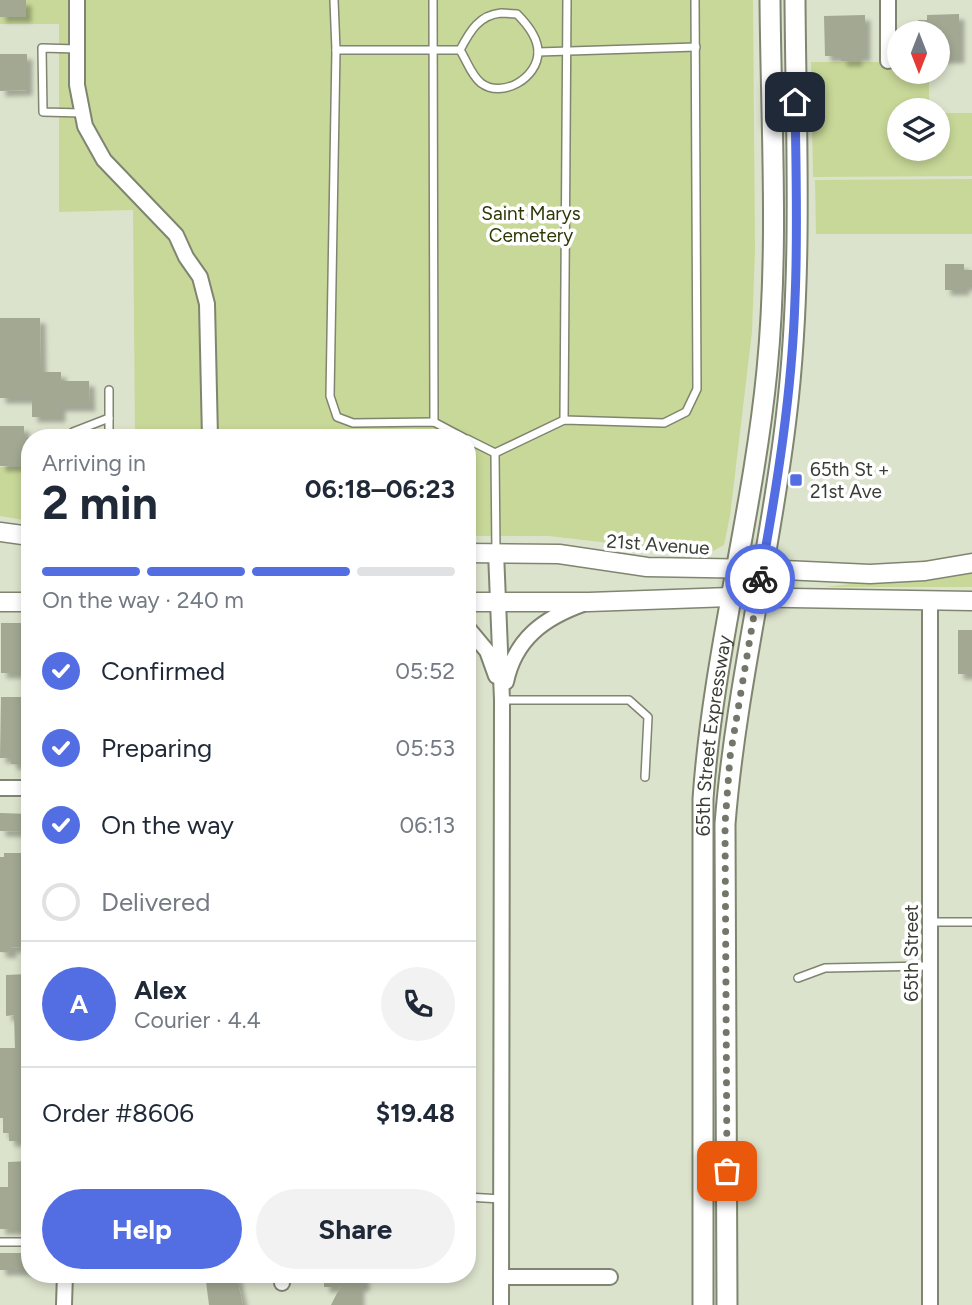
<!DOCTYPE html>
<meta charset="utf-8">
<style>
:root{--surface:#fff;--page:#f2f2f3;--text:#1f2937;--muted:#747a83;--line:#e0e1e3;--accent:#536ee3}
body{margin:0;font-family:Figtree,sans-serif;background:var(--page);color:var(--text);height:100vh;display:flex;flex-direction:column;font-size:26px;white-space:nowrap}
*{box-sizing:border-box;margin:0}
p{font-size:23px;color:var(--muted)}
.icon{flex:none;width:38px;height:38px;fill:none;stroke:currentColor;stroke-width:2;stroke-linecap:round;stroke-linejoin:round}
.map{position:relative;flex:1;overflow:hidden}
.drawer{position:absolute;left:21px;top:429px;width:455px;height:854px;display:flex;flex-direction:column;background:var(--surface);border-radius:28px;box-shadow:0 4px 10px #0003}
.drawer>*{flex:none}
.needle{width:46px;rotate:180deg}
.controls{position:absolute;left:887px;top:21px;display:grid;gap:14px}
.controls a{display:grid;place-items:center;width:63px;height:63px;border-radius:50%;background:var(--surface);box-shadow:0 4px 10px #0003;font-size:35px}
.pin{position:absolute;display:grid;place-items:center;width:60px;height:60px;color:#fff;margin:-30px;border-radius:14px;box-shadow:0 4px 10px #0006}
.courier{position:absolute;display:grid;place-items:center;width:70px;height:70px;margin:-35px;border:5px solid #536ee3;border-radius:50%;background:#fff;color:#222;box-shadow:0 2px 9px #0007}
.head em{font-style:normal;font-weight:700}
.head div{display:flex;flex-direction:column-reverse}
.head{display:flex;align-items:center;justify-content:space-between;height:119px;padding:0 21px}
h1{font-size:46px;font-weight:700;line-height:52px}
.bar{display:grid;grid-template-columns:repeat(4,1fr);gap:10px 7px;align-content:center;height:84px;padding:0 21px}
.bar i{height:9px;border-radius:5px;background:var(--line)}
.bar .active{background:var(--accent)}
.bar p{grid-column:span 4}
.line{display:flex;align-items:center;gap:18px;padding:0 21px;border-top:2px solid var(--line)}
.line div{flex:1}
.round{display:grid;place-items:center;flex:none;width:74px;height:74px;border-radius:37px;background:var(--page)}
ol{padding:0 21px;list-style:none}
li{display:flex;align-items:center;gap:21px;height:77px}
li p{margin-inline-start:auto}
li .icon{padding:7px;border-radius:50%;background:var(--accent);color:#fff;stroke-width:4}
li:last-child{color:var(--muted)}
li i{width:38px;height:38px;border:4px solid var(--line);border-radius:50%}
.cta{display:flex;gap:14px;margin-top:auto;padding:14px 21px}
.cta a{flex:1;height:80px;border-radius:42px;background:var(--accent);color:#fff;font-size:28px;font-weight:700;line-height:80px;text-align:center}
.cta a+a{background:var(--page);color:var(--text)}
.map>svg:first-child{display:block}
.green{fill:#c8d898}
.building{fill:#a2a892;filter:url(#shadow)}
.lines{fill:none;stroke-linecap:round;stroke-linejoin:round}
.service-casing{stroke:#7f8570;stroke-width:10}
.minor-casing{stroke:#7f8570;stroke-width:18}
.tertiary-casing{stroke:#7f8570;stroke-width:21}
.secondary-casing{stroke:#7f8570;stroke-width:23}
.service{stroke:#fff;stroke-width:7}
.minor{stroke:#fff;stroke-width:14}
.tertiary{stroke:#fff;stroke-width:18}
.secondary{stroke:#fff;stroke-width:19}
.done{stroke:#737769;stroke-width:7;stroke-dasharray:0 12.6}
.route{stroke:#536ee3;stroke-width:9}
.poi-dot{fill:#536ee3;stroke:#fff;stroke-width:2.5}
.labels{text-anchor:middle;stroke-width:7;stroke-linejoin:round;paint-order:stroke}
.park-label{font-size:19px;fill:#2e3805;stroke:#fff}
.poi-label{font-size:19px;fill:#3a3d34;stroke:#fff;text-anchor:start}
.street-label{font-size:19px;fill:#3a3d34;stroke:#fff}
</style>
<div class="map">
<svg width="972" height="1305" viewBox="0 0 972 1305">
<defs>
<filter id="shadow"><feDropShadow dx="5.5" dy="5.5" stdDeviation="2" flood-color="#0004"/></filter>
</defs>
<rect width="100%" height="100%" fill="#dce3cc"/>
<g class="green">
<path d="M0 0H753L755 250 752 332 730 516 724 545 711 552 661 549 549 536H467V438L135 437 133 210 59 212V24H0Z"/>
<path d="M811 62H899L900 72H929V110H900V149H938V113H972V176L813 177Z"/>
<path d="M972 179V234H816L815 180Z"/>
<path d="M0 467H30V521L0 516Z"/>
<path d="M972 569V587H826Z"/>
</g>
<g class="building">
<rect x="0" y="0" width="26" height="17"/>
<path d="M959 14V58H938V33H918V20H927V15Z"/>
<path d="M865 15V56H857V61H841V56H825L824 16Z"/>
<path d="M0 54H27V90L0 91Z"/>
<path d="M945 264H964V270H972V285H964V290H945Z"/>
<path d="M0 318H40L41 372H61V381H89L90 406H60V417H32V398H0Z"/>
<path d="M0 426H24V437H30V466H0Z"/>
<rect x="1" y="623" width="29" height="50"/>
<rect x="958" y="630" width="14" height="44"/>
<path d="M1 697H30V764H11V758H0Z"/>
<path d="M0 813 30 814V832L0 831Z"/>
<path d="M4 853H29L30 874H22L23 908H30V948L11 947V953L0 952V857H4Z"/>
<path d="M28 974 27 1054H30V1141H9V1133H3V1118H0V1048H15L14 1015 6 1016V975Z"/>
<path d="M30 1161V1229H0V1187H8V1162Z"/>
<rect x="0" y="1253" width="30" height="17"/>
<path d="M205 1274H236L243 1305H209Z"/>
<path d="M324 1274H364V1286H359V1305H331L340 1287H324Z"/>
</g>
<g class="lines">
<defs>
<g id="service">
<path d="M334 0 336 50 330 396 337 417 353 423 434 422 464 438"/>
<path d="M433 0 434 422"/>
<path d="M501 13 517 14C527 24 538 37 538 52 538 78 502 99 481 83 471 75 467 61 460 50 470 31 479 15 501 13Z"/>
<path d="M77 49 42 48 43 112 82 113"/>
<path d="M336 50H460"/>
<path d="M538 52 696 47"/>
<path d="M564 420 567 0"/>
<path d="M73 432 109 418"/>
<path d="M109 438V390"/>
<path d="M467 439 495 453 564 420 664 423 686 412 697 389 695 0"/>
<path d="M495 453 496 552"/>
<path d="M502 700H629L648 717 645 777"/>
<path d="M930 922H972"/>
<path d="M798 978 825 968 929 966"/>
<path d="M467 1197 501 1199"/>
<path d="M0 1242H30"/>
</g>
<g id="minor">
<path d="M77 0V85L85 126 104 160 176 235 186 257 200 277 207 304 210 438"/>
<path d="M888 0V61"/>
<path d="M496 552 502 700 501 1305"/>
<path d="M930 601V1305"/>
<path d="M467 627 487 651 496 676"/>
<path d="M506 682C515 639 544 618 583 604"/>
<path d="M0 788H30"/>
<path d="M501 1277H610"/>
<path d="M282 1283V1274"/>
<path d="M64 1305 65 1274"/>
</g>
<g id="tertiary">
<path d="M0 532 30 536"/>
<path d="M467 553 559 554 647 567 762 569 870 574 925 571 972 563"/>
<path d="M0 602H30"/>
<path d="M467 602H589L730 597 972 601"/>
</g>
<g id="secondary">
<path id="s1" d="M703 1305V799C713 655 753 514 767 370 779 248 771 123 770 0"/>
<path d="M727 1305 725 824C736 687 770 555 786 419 803 280 796 140 795 0"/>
</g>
</defs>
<use href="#service" class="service-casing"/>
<use href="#minor" class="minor-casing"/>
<use href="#tertiary" class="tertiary-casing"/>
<use href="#secondary" class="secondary-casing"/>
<use href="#service" class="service"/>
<use href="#minor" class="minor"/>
<use href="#tertiary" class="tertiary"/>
<use href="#secondary" class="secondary"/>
</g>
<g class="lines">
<path class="done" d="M727 1171 725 824 730 757 760 579"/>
<path class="route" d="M760 579C777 487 792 393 795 299 798 234 796 168 795 102"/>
</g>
<rect class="poi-dot" x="789" y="473" width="14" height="14" rx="3.5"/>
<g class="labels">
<g class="park-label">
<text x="531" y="220">Saint Marys<tspan x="531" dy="22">Cemetery</tspan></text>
</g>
<g class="poi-label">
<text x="810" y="476">65th St +<tspan x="810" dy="22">21st Ave</tspan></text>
</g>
<g class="street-label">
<text transform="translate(658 544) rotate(4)" y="7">21st Avenue</text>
<text dy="7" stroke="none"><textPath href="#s1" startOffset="570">65th Street Expressway</textPath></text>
<text transform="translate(911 953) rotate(-90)" y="7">65th Street</text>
</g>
</g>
</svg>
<div class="controls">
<a><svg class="needle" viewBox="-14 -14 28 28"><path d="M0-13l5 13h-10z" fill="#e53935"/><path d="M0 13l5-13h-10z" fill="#747a83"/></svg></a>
<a><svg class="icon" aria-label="layers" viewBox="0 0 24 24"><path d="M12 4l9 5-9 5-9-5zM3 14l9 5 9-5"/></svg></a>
</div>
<div class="pin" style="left:727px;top:1171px;background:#ea580c"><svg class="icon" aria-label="bag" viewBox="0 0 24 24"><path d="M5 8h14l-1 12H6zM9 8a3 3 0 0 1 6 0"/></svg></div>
<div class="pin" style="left:795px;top:102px;background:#1f2937"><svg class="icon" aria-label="home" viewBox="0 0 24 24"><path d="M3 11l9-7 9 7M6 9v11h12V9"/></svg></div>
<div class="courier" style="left:760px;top:579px"><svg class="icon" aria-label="bike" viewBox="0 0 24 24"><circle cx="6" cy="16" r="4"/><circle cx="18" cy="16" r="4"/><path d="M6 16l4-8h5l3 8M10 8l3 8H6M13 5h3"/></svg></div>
<section class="drawer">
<div class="head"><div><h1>2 min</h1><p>Arriving in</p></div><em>06:18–06:23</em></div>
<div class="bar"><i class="active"></i><i class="active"></i><i class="active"></i><i></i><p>On the way · 240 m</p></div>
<ol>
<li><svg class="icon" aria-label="check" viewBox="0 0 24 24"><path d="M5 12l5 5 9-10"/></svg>Confirmed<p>05:52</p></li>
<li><svg class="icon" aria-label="check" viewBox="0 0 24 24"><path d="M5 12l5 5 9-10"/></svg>Preparing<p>05:53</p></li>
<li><svg class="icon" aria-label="check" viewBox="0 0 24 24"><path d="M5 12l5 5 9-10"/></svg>On the way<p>06:13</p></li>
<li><i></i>Delivered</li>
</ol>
<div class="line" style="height:126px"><b class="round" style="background:var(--accent);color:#fff">A</b><div><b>Alex</b><p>Courier · 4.4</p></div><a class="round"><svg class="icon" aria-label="phone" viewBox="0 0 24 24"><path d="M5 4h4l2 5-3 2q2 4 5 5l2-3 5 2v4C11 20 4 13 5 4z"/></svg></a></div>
<div class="line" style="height:91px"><div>Order #8606</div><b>$19.48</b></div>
<div class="cta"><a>Help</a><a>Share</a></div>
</section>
</div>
